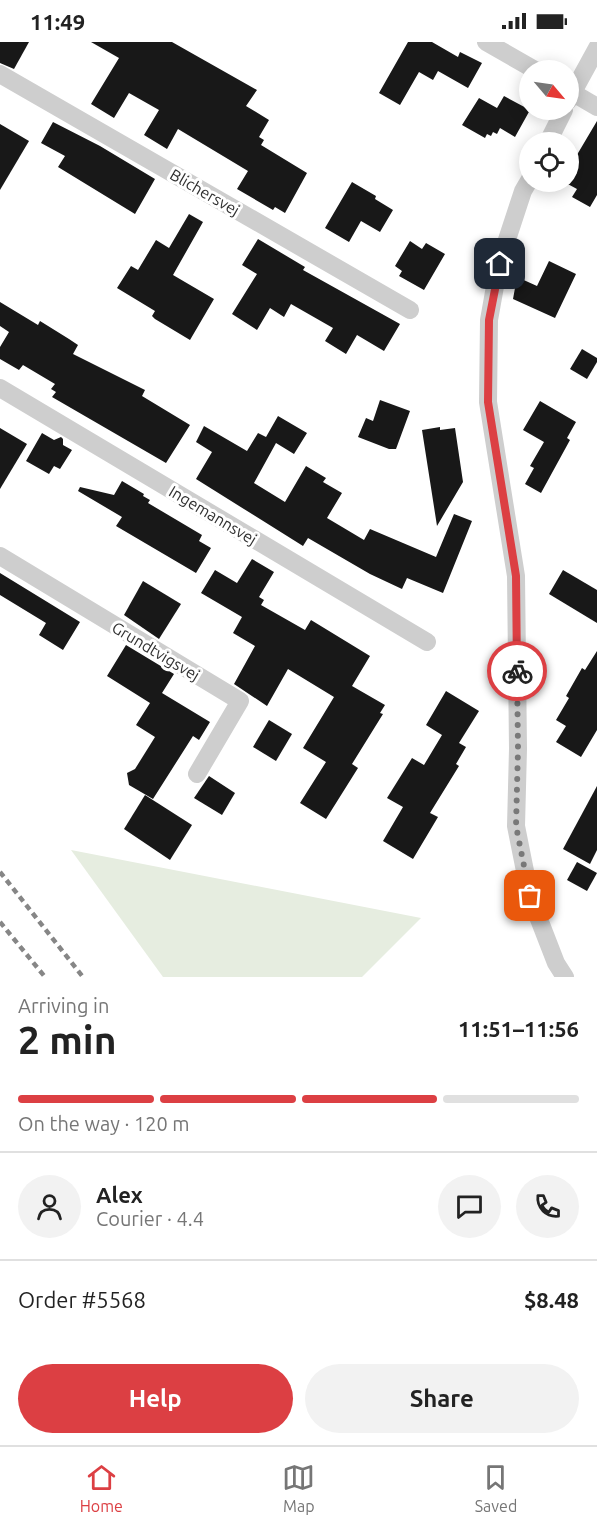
<!DOCTYPE html>
<meta charset="utf-8">
<style>
:root{--surface:#fff;--page:#f2f2f2;--text:#222;--muted:#767676;--line:#e0e0e0;--accent:#dc3f43}
body{margin:0;font-family:Ubuntu,sans-serif;background:var(--page);color:var(--text);height:100vh;display:flex;flex-direction:column;font-size:22px;white-space:nowrap}
*{box-sizing:border-box;margin:0}
p{font-size:20px;color:var(--muted)}
.icon{flex:none;width:33px;height:33px;fill:none;stroke:currentColor;stroke-width:2;stroke-linecap:round;stroke-linejoin:round}
.map{position:relative;height:935px;overflow:hidden}
.drawer{display:flex;flex-direction:column;background:var(--surface);flex:1}
.drawer>*{flex:none}
.needle{width:39px;rotate:119deg}
.controls{position:absolute;left:519px;top:18px;display:grid;gap:12px}
.controls a{display:grid;place-items:center;width:60px;height:60px;border-radius:50%;background:var(--surface);box-shadow:0 3px 15px #0003;font-size:30px}
.pin{position:absolute;display:grid;place-items:center;width:51px;height:51px;color:#fff;margin:-26px;border-radius:12px;box-shadow:0 3px 9px #0006}
.courier{position:absolute;display:grid;place-items:center;width:60px;height:60px;margin:-30px;border:4px solid #dc3f43;border-radius:50%;background:#fff;color:#222;box-shadow:0 2px 8px #0007}
.head em{font-style:normal;font-weight:600}
.head div{display:flex;flex-direction:column-reverse}
.head{display:flex;align-items:center;justify-content:space-between;height:102px;padding:0 18px}
h1{font-size:39px;font-weight:600;line-height:45px}
.bar{display:grid;grid-template-columns:repeat(4,1fr);gap:9px 6px;align-content:center;height:72px;padding:0 18px}
.bar i{height:8px;border-radius:4px;background:var(--line)}
.bar .active{background:var(--accent)}
.bar p{grid-column:span 4}
.line{display:flex;align-items:center;gap:15px;padding:0 18px;border-top:2px solid var(--line)}
.line div{flex:1}
.round{display:grid;place-items:center;flex:none;width:63px;height:63px;border-radius:32px;background:var(--page)}
.action{display:flex;gap:12px;margin-top:auto;padding:12px 18px}
.action a{flex:1;height:69px;border-radius:36px;background:var(--accent);color:#fff;font-size:24px;font-weight:600;line-height:69px;text-align:center}
.action a+a{background:var(--page);color:var(--text)}
.status{display:flex;justify-content:space-between;align-items:center;height:42px;padding:0 30px;background:var(--surface);direction:ltr}
.status svg{height:16px;fill:currentColor}
.menu{display:flex;justify-content:space-around;align-items:center;height:84px;border-top:2px solid var(--line);background:var(--surface);font-size:16px;color:var(--muted)}
.menu a{display:grid;justify-items:center;gap:3px}
.menu .active{color:var(--accent)}
.map>svg:first-child{display:block}
.green{fill:#e6ede0}
.building{fill:#181818}
.lines{fill:none;stroke-linecap:round;stroke-linejoin:round}
.street{stroke:#cecece;stroke-width:18}
.rail{stroke:#868686;stroke-width:4.5;stroke-dasharray:6 4.5;stroke-linecap:butt}
.done{stroke:#797979;stroke-width:6;stroke-dasharray:0 10.8}
.route{stroke:#dc3f43;stroke-width:8}
.labels{text-anchor:middle;stroke-width:6;stroke-linejoin:round;paint-order:stroke}
.street-label{font-size:16px;fill:#313131;stroke:#fff}
</style>
<div class="status"><b>11:49</b><svg viewBox="0 0 49 12"><path d="M0 12V9h3v3zM5 12V6h3v6zM10 12V3h3v9zM15 12V0h3v12zM26 1h20v11H26zM47 4h2v5h-2z"/></svg></div>
<div class="map">
<svg width="597" height="935" viewBox="0 0 597 935">
<rect width="100%" height="100%" fill="#fff"/>
<path class="green" d="M71 808 421 876 362 935H163Z"/>
<g class="building">
<path d="M0 0H29L14 27 0 21Z"/>
<path d="M91 0H172L257 48 246 64 269 78 259 95 264 98 261 103 307 131 285 171 275 165 273 168 237 147 248 129 178 87 167 107 144 93 159 68 129 51 114 76 91 62 119 16Z"/>
<path d="M408 0H432L458 15 460 10 482 21 468 46 438 29 433 38 419 30 400 63 379 51Z"/>
<path d="M504 54 530 68 515 95 500 86 497 92 493 90 491 94 487 92 485 96 462 83 479 56 497 66Z"/>
<path d="M597 79V153L590 165 572 155 577 147 564 140H568V128Z"/>
<path d="M53 80 100 104 155 137 135 172 58 125 65 114 41 101Z"/>
<path d="M0 82 29 99 0 148Z"/>
<path d="M352 140 376 154 375 157 393 168 380 190 361 179 349 200 325 186Z"/>
<path d="M189 172 203 180 173 233 214 257 190 298 155 277 152 274 155 269 117 246 131 224 138 228 156 198 169 206Z"/>
<path d="M258 197 305 225 303 228 400 282 384 309 357 293 346 312 325 299 333 286 291 262 284 275 270 266 257 288 232 272 257 232 242 223Z"/>
<path d="M410 199 422 207 426 201 445 212 424 248 399 234 402 229 395 224Z"/>
<path d="M549 219 576 232 555 276 513 257 517 235 537 244Z"/>
<path d="M0 260 38 283 40 279 69 297 78 303 73 312 145 348 142 354 190 383 166 421 52 355 56 350 51 347 55 342 23 323 19 328 0 317V305L9 290 0 284Z"/>
<path d="M582 307 597 316V320L587 337 570 327Z"/>
<path d="M380 358 410 369 396 407H389L358 395 366 376 373 379Z"/>
<path d="M540 359 576 380 567 396 570 398 541 451 525 442 534 426 530 424 544 400 523 388Z"/>
<path d="M278 374 307 391 294 412 276 401 254 441 285 460 306 424 326 436 323 440 342 451 327 476 364 498 370 487 436 515 454 472 472 479 443 551 407 536 402 547 370 532 308 496 303 504 196 437 212 410 196 400 204 384 247 409 258 391 266 395Z"/>
<path d="M440 385V388L455 386 463 440 437 484 422 388Z"/>
<path d="M0 386 27 402 0 447Z"/>
<path d="M42 391 54 398 61 395 63 397V403L72 408 60 427 54 424 49 432 26 419Z"/>
<path d="M122 439 144 452 143 454 150 458 148 461 202 493 199 499 211 506 196 531 116 484 122 475 78 449 80 445 114 453Z"/>
<path d="M252 517 274 530 259 555 264 558 261 563 305 588 311 578 370 614 352 644 385 663 380 671 383 672 352 722 358 726 326 777 300 761 326 720 303 706 334 655 288 627 267 664 234 642 255 604 233 591 242 575 201 551 215 528 237 541Z"/>
<path d="M563 528 597 548V581L549 552Z"/>
<path d="M0 531 80 580 63 608 39 593 46 581 0 553Z"/>
<path d="M143 539 181 562 159 597 124 573Z"/>
<path d="M126 603 174 632 162 651 210 680 199 698 193 694 153 757 129 743 127 731 135 727 155 695 136 683 150 661 107 634Z"/>
<path d="M597 609V688L581 715 556 700 566 684 556 678 569 656 566 654 582 626 585 628Z"/>
<path d="M446 649 479 669 459 701 466 705 456 722 459 724 430 771 438 775 413 817 383 799 403 765 387 756 412 716 424 723 442 693 426 683Z"/>
<path d="M269 678 292 692 276 719 253 705Z"/>
<path d="M209 734 235 751 222 773 194 756Z"/>
<path d="M597 744V808L590 822 563 807Z"/>
<path d="M145 753 192 783 170 818 124 787Z"/>
<path d="M577 820 597 831 587 849 567 838Z"/>
</g>
<g class="lines">
<g class="street">
<path d="M486 0 535 28"/>
<path d="M0 32 410 268"/>
<path d="M568 48 597 65"/>
<path d="M568 59 597 6"/>
<path d="M548 100 564 68"/>
<path d="M530 137 523 149 499 222 489 278 488 360 516 534 518 707 516 784 530 854 556 921 565 935"/>
<path d="M0 346 427 600"/>
<path d="M0 514 240 659 197 732"/>
</g>
<g class="rail">
<path d="M0 830 83 935"/>
<path d="M0 880 45 935"/>
</g>
</g>
<g class="lines">
<path class="done" d="M517 629 518 707 516 784 530 854"/>
<path class="route" d="M500 222 489 278 488 360 516 534 517 629"/>
</g>
<g class="labels">
<g class="street-label">
<text transform="translate(205 150) rotate(30)" y="6">Blichersvej</text>
<text transform="translate(213 473) rotate(31)" y="6">Ingemannsvej</text>
<text transform="translate(156 609) rotate(31)" y="6">Grundtvigsvej</text>
</g>
</g>
</svg>
<div class="controls">
<a><svg class="needle" viewBox="-14 -14 28 28"><path d="M0-13l5 13h-10z" fill="#e53935"/><path d="M0 13l5-13h-10z" fill="#767676"/></svg></a>
<a><svg class="icon" aria-label="locate" viewBox="0 0 24 24"><circle cx="12" cy="12" r="6"/><path d="M12 2v4M12 18v4M2 12h4M18 12h4"/></svg></a>
</div>
<div class="pin" style="left:530px;top:854px;background:#ea580c"><svg class="icon" aria-label="bag" viewBox="0 0 24 24"><path d="M5 8h14l-1 12H6zM9 8a3 3 0 0 1 6 0"/></svg></div>
<div class="pin" style="left:500px;top:222px;background:#1f2937"><svg class="icon" aria-label="home" viewBox="0 0 24 24"><path d="M3 11l9-7 9 7M6 9v11h12V9"/></svg></div>
<div class="courier" style="left:517px;top:629px"><svg class="icon" aria-label="bike" viewBox="0 0 24 24"><circle cx="6" cy="16" r="4"/><circle cx="18" cy="16" r="4"/><path d="M6 16l4-8h5l3 8M10 8l3 8H6M13 5h3"/></svg></div>
</div>
<section class="drawer">
<div class="head"><div><h1>2 min</h1><p>Arriving in</p></div><em>11:51–11:56</em></div>
<div class="bar"><i class="active"></i><i class="active"></i><i class="active"></i><i></i><p>On the way · 120 m</p></div>
<div class="line" style="height:108px"><a class="round"><svg class="icon" aria-label="person" viewBox="0 0 24 24"><circle cx="12" cy="8" r="4"/><path d="M4 21q1-7 8-7t8 7"/></svg></a><div><b>Alex</b><p>Courier · 4.4</p></div><a class="round"><svg class="icon" aria-label="chat" viewBox="0 0 24 24"><path d="M4 5h16v11H9l-5 4z"/></svg></a><a class="round"><svg class="icon" aria-label="phone" viewBox="0 0 24 24"><path d="M5 4h4l2 5-3 2q2 4 5 5l2-3 5 2v4C11 20 4 13 5 4z"/></svg></a></div>
<div class="line" style="height:78px"><div>Order #5568</div><b>$8.48</b></div>
<div class="action"><a>Help</a><a>Share</a></div>
</section>
<nav class="menu">
<a class="active"><svg class="icon" aria-label="home" viewBox="0 0 24 24"><path d="M3 11l9-7 9 7M6 9v11h12V9"/></svg>Home</a>
<a><svg class="icon" aria-label="map" viewBox="0 0 24 24"><path d="M3 6l6-2 6 2 6-2v14l-6 2-6-2-6 2zM9 4v14M15 6v14"/></svg>Map</a>
<a><svg class="icon" aria-label="saved" viewBox="0 0 24 24"><path d="M7 4h10v16l-5-4-5 4z"/></svg>Saved</a>
</nav>
